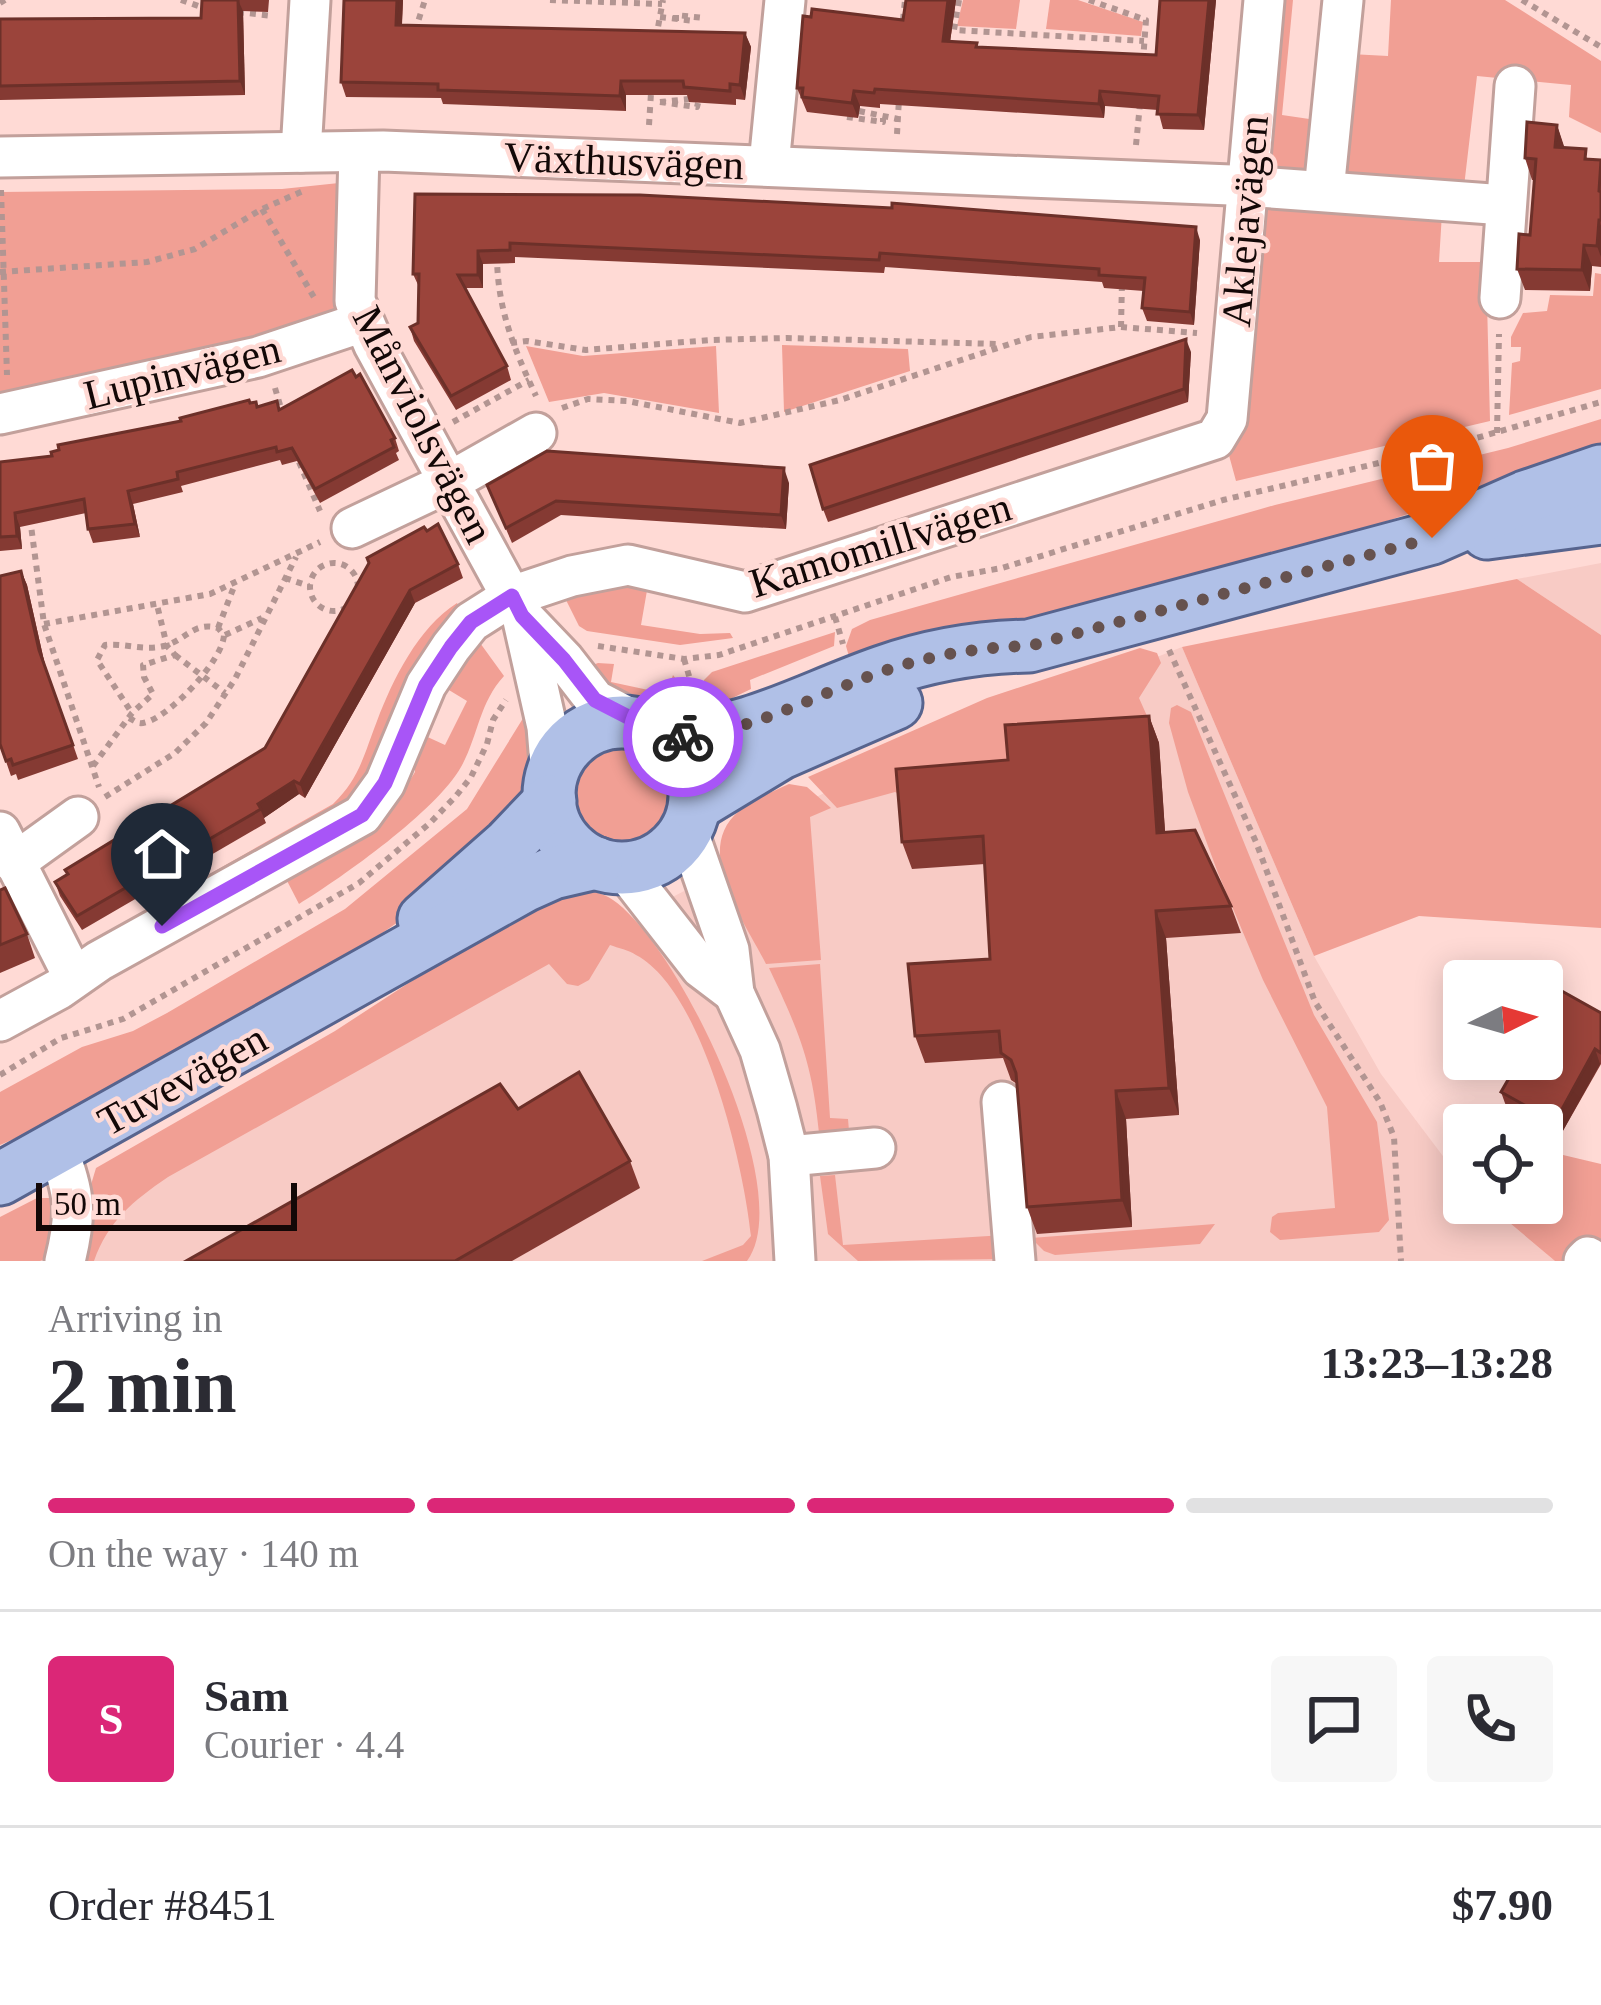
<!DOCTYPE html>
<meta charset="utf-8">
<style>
:root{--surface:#fff;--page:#f7f7f7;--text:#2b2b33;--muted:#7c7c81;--line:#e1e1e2;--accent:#db2777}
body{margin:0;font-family:Georgia,serif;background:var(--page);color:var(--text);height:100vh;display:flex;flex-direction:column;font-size:45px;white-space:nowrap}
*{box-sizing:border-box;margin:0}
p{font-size:39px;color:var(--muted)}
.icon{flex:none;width:66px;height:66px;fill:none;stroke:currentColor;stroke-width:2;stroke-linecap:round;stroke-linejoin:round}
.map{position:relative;height:1261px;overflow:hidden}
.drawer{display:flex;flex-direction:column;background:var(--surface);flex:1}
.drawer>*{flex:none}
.needle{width:78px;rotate:85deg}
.buttons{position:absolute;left:1443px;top:960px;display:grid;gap:24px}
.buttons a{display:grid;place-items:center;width:120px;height:120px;border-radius:12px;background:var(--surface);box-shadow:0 6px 30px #0003;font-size:60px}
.scale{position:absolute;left:36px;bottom:30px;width:261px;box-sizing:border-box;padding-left:12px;border:6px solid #130807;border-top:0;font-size:33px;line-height:42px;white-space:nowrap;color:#130807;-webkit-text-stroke:9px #ffdad5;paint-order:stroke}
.pin{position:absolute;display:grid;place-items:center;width:102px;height:102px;color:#fff;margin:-123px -51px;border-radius:50% 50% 50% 0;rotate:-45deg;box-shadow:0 0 12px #0007}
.pin .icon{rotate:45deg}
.courier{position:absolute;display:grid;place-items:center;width:120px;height:120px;margin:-60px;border:9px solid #a855f7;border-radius:50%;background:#fff;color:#222;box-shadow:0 3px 15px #0007}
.summary em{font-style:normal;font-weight:700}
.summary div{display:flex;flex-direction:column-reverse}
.summary{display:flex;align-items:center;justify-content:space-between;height:204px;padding:0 48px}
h1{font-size:78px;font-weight:700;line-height:90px}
.bar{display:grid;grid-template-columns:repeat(4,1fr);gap:18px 12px;align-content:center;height:144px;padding:0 48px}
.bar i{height:15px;border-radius:9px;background:var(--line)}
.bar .current{background:var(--accent)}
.bar p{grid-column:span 4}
.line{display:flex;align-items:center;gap:30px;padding:0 48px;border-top:3px solid var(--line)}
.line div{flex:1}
.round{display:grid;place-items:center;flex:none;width:126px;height:126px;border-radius:12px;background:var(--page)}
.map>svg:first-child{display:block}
.built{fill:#f8cbc5}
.green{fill:#f19f94}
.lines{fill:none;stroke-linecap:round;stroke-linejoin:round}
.minor-casing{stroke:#c2a09b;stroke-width:45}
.major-casing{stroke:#57648e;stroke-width:57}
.path{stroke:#b29592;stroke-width:6;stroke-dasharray:6 6;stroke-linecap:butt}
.minor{stroke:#fff;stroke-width:39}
.major{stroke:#b0c0e7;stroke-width:51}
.wall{fill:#853a33}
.shaded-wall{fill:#6c3029}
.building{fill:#9b443b;stroke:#6c3029;stroke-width:3}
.done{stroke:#66524f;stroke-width:12;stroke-dasharray:0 21.6}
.route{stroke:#a855f7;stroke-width:15}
.labels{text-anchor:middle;stroke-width:9;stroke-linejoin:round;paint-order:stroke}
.street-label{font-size:42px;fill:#130807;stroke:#ffdad5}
</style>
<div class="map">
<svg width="1601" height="1261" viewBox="0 0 1601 1261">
<rect width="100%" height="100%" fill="#ffdad5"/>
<g class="built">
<path d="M1601 563V635L1517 579Z"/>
<path d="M1182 647 1314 956 1381 1074 1464 1184V1203H1486L1555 1261H0V1242L729 868 739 836 850 780Z"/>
</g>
<g class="green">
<path d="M963 0H1020L1016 29 957 26Z"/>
<path d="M1050 0H1078L1143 22 1141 36 1046 29Z"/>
<path d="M1276 0H1293L1282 115 1323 121 1307 176 1268 174Z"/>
<path d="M1391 0H1505L1601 61V133L1569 117 1571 85 1477 76 1463 195 1344 185 1350 54 1388 56Z"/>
<path d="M339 183V307L321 323 0 403V192L282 189Z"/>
<path d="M1258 206 1442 213 1439 262H1486L1490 421 1236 481 1227 448Z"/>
<path d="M1595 273 1601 274V389L1509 415 1512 363 1520 361 1521 347H1511V337L1523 313 1547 311 1550 295 1593 296Z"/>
<path d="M782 345 908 349 910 371 784 412Z"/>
<path d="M526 346 583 356 716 346 719 413 604 393 549 402Z"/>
<path d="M1601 419V449L1298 551 1031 621 850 660 846 646 852 629 870 620 1275 505 1508 448Z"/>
<path d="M649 579 641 625 700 634 730 633 733 638 680 645 587 631 579 626 564 596Z"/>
<path d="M1517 579 1601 635V928L1419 916 1314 956 1182 647Z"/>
<path d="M457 603 461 610C438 637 413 664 398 696 377 739 380 772 340 806L90 948 81 947 333 804C360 778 364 754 377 721 393 679 418 628 457 603Z"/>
<path d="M835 632 834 646 750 680 751 689 724 702 710 703 703 697 704 680 712 672Z"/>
<path d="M475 636 504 676C479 703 478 737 461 767 436 811 343 877 299 904L283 873 300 861 308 869 352 844 376 810 390 812 415 772 414 743 421 734 445 745 467 701 439 684Z"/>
<path d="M1140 648 1157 653 1161 663 1139 698 1159 743 1018 787 906 797 895 792 837 808 808 777 987 698Z"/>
<path d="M598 663 614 664 611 682 667 694 673 675 686 692 696 718H672L646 707 625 703 588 667Z"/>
<path d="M1177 705 1191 712 1314 1015 1377 1122 1389 1220 1379 1232 1280 1240 1270 1232 1272 1217 1278 1213 1335 1208 1327 1107 1263 980 1218 873 1188 792 1169 723 1171 708Z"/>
<path d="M530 707 540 749 526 796 435 896 341 962 48 1124 0 1145V1092L82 1047 133 1031 167 1013 345 909 467 809Z"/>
<circle cx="621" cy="794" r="47"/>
<path d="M789 784 807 787 831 808 810 817 821 960 766 964C746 923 691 851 739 811 754 799 772 792 789 784Z"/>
<path d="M579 888C591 891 603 893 613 900 680 946 798 1193 747 1261H702L743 1245 751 1236C744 1166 703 990 636 955 629 950 618 948 610 945L589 980 578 986 567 984 549 964 168 1177C133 1201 108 1221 94 1261H83L84 1208 96 1168 335 1031 516 913Z"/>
<path d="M820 964 830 1118 848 1119 849 1131 819 1133C812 1061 799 1032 769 968Z"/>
<path d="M1542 1150 1601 1164V1261H1555L1486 1203H1542Z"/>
<path d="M835 1175 843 1245 1005 1235 1001 1259 858 1261 828 1234 820 1176Z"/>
<path d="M37 1198H52C56 1214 59 1255 40 1261 29 1261 11 1261 0 1261V1217Z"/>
<path d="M1215 1224 1200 1244 1055 1255 1044 1251 1031 1238Z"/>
</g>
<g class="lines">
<defs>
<g id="minor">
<path d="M301 152 310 0"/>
<path d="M359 153 355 301 374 345 522 616 547 727 551 776"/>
<path d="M0 157 383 151 1231 185 1505 205"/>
<path d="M769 165 785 0"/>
<path d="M1324 191 1343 0"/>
<path d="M1500 298 1515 86"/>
<path d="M0 414 258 357 363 322"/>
<path d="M352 528 451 481 536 433"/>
<path d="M522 616 564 660 595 700 639 723"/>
<path d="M687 829 729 950 734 993 760 1050 777 1109 789 1156 795 1261"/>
<path d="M0 832 73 976"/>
<path d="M14 863 78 817"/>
<path d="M623 868 701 968 734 993"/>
<path d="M0 1021 59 989 99 961 362 815 385 783 426 685 451 647 471 622 512 596 572 576 628 565 745 592 1215 439 1227 419 1264 0"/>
<path d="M1002 1102 1015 1261"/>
<path d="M57 1148C75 1193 77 1213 65 1261"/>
<path d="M789 1156 875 1148"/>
<path d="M1584 1261 1588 1257 1594 1261"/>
</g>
<g id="major">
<path d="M1487 533 1601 518"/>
<circle cx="622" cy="795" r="73"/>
<path d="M669 738C753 732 805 699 882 672 930 655 978 647 1029 646L1432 538 1525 497 1601 471"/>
<path d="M695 805 781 753 896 703"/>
<path d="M424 919 509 844 550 801"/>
<path d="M0 1179 524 886 553 873 596 863"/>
</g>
</defs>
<use href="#minor" class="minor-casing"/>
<use href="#major" class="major-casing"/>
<g class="path">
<path d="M181 0 207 9"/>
<path d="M550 0 662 4"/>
<path d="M959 0 954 30 1144 41"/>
<path d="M1089 0 1146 20 1143 61"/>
<path d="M1522 0 1601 47"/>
<path d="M0 3 5 0"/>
<path d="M238 12 273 16"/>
<path d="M660 17 695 21"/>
<path d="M903 20 905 0"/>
<path d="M676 21V15L704 18"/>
<path d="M415 31 425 0"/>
<path d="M656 38 663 0"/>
<path d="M660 102 697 107 698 103"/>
<path d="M660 102 689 99"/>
<path d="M859 111 898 119"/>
<path d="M847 117 883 122V118"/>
<path d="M649 125 651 93"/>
<path d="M897 134 899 99"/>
<path d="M1136 145 1140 104"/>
<path d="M1 190 7 375"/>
<path d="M262 209 315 299"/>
<path d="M497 255C497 308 514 349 536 396"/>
<path d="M0 272 147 262 195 249 262 209 303 191"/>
<path d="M1121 327 1122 282"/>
<path d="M511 343 527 341 586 350 710 340 787 338 997 344"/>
<path d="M275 388 283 415"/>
<path d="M562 408 588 399 627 401 740 423 840 400 1031 337 1121 327 1197 333"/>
<path d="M453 422 529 380"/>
<path d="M1497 433 1499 334"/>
<path d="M299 462 320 511"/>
<path d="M30 518 44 624 99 787"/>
<circle cx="334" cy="587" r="24"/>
<path d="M285 578 309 586"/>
<path d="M835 617 843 644"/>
<path d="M44 624 210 594 320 542"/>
<path d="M218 628 235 584"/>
<path d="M225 635 262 618"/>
<path d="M598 646 684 659 719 655 951 577 1002 568 1223 500 1442 448 1601 402"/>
<path d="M1169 650 1256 842 1315 1002 1380 1102 1394 1137 1401 1261"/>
<path d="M175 655 225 693"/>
<path d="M684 659 695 696"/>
<path d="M129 718C137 722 138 725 147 722 172 714 223 660 224 635L218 628C194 621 186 640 164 646 144 651 125 643 105 645L97 660 132 713"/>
<path d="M93 766 132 713 153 694 144 677 143 665 175 655 167 646 157 605"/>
<path d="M105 797 175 753 206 723 235 679 296 557"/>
<path d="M0 1075 61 1038 123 1019 359 883 430 823 456 796 471 777 487 744 493 720 506 700"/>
</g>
<use href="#minor" class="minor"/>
<use href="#major" class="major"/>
</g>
<g class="wall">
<path d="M202 0H269L268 12 243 11 245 95 0 100V19L201 18Z"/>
<path d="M344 0H403L402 25 745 33 751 47 745 100 736 99V105L689 102 687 95H626V111L443 104 441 98 346 97 341 82Z"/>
<path d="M906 0H956L950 42 978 48 1156 55 1160 0H1216L1204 130 1163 129 1158 110 1105 106 1104 118 880 104V108L860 106 858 118 807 112 797 88 903 20Z"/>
<path d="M1557 125 1564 148 1590 159 1601 160V267L1592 266 1590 291 1525 290 1517 269 1530 235 1534 180H1532L1525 158Z"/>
<path d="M415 194 1200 240 1194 325 1147 321 1142 308 1144 291 1104 288 1102 282 885 267 884 273 515 257V263L483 264V288H465L507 366 511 380 456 410 414 341 410 327 418 323 419 287 413 274Z"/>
<path d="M1191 352 1188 402 828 522 823 509Z"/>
<path d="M250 403 257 407 280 410 395 438 399 451 396 453 399 460 320 503 297 461 282 465 280 460 181 486 183 492 133 504 140 537 93 543 88 529 86 513 20 527 22 549 0 551V462L52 456Z"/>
<path d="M789 483 786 529 561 515 512 543 487 485Z"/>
<path d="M369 563 458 564 463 578 415 603 305 798 299 794 264 818 266 823 82 930 60 896 55 882 265 748Z"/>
<path d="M21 571 27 585 45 665 78 759 18 780 16 774 11 776 0 744Z"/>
<path d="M1149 716 1159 743 1165 832 1231 906 1241 933 1166 938 1179 1115 1126 1119 1132 1227 1037 1234 1027 1207 1017 1084 1011 1080 1003 1058 925 1063 915 1036 990 959 985 864 912 869 902 842 1008 760Z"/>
<path d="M0 890 27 934 35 958 0 973Z"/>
<path d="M1601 1013V1064L1560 1136 1506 1106 1501 1092Z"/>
<path d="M518 1109 630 1161 640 1188 512 1261H186Z"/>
</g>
<g class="shaded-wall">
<path d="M238 0 243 11 245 95 240 81Z"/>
<path d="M397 0H403L401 40 396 25Z"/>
<path d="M948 0H956L948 56 943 41Z"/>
<path d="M1209 0H1216L1204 130 1198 115Z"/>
<path d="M745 33 751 47 745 100 740 85Z"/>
<path d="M621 81 626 95V111L620 96Z"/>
<path d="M854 91 860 106 858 118 852 103Z"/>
<path d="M1100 91 1105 106 1104 118 1099 104Z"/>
<path d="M1557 125 1564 146 1563 168 1555 147Z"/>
<path d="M1599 220 1601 226V257L1597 246Z"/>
<path d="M1196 227 1200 240 1194 325 1190 312Z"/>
<path d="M1584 245 1592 266 1590 291 1582 270Z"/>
<path d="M478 251 483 264V288L478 275Z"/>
<path d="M1186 339 1191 352 1188 402 1184 389Z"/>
<path d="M784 468 789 483 786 529 781 515Z"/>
<path d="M128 491 133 504 140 537 135 524Z"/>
<path d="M15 513 20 527 22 549 17 536Z"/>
<path d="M21 571 27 585 45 665 78 759 39 650Z"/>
<path d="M410 590 415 603 305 798 300 784Z"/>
<path d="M1149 716 1159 743 1167 860 1157 833Z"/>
<path d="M294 781 299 794 264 818 258 804Z"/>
<path d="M1156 911 1166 938 1179 1115 1169 1088Z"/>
<path d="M1595 1049 1600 1064 1560 1136 1555 1122Z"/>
<path d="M1116 1091 1126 1119 1132 1227 1122 1200Z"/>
</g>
<g class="building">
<path d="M202 0H238L240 81 0 86V19L201 18Z"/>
<path d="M344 0H397L396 25 745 33 740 85 730 84V91L684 87 683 81H621L620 96 438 90V84L341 82Z"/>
<path d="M906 0H948L943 41 977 43 976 47 1156 55 1160 0H1209L1198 115 1157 114 1159 96 1100 91 1099 104 875 89 874 93 854 91 852 103 802 97 803 88H797L803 16 811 17 812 9 903 20Z"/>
<path d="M1527 122 1557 125 1555 147 1586 149 1585 159 1601 160 1599 191 1601 192V220H1599L1597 246 1584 245 1582 270 1517 269 1519 234 1530 235 1536 159 1525 158Z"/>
<path d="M415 194 640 195 892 208V203L1196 227 1190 312 1142 308 1145 278 1099 275V269L880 253 879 260 510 243V250L478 251V275H458L507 366 451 396 410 327 418 323 419 274H413Z"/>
<path d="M1186 339 1184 389 823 509 810 465Z"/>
<path d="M352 370 356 377 360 374 395 438 391 440 394 447 315 489 292 448 277 452 276 447 177 472 178 479 128 491 135 524 88 529 84 499 15 513 17 536 0 537V462L52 456 51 452 59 450 58 445 181 421 180 418 249 400 250 403 256 402 257 407 277 401 279 410Z"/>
<path d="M547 451 784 468 781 515 556 501 506 528 487 485Z"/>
<path d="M438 524 458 564 410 590 300 784 294 781 258 804 261 809 77 916 55 882 68 874 65 870 265 748 369 563 367 558 424 527 427 531Z"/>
<path d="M21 571 39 650 73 745 13 765 11 759 6 761 0 744V576Z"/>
<path d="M1149 716 1157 833 1195 830 1231 906 1156 911 1169 1088 1116 1091 1122 1200 1027 1207 1016 1073 1011 1060 1001 1053 999 1031 915 1036 908 964 990 959 983 836 902 842 896 769 1008 760 1005 725Z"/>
<path d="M5 888 27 934 0 945V890Z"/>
<path d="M1560 990 1601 1013V1053L1595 1049 1555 1122 1501 1092 1520 1059H1542V1021Z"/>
<path d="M579 1072 630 1161 455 1261H186L500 1084 518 1109Z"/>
</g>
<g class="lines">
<path class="done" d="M683 737C755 731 816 694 884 671 932 655 979 647 1029 646L1432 538"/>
<path class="route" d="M162 926 362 815 385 783 426 685 451 647 471 622 512 596 522 616 564 660 595 700 669 738 683 737"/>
</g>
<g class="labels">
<g class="street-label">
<text transform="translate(624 160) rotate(2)" y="15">Växthusvägen</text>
<text transform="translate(1244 221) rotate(-85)" y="15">Aklejavägen</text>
<text transform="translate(182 371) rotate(-14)" y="15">Lupinvägen</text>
<text transform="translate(424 424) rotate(63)" y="15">Månviolsvägen</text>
<text transform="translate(880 544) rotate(-17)" y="15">Kamomillvägen</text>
<text transform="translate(182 1079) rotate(-29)" y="15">Tuvevägen</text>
</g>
</g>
</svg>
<div class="buttons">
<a><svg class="needle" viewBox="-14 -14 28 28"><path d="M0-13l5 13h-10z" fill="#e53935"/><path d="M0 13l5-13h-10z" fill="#7c7c81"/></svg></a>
<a><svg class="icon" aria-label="locate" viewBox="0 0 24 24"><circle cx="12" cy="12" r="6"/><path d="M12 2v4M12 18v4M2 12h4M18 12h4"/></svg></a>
</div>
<div class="scale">50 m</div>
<div class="pin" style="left:1432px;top:538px;background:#ea580c"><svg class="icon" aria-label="bag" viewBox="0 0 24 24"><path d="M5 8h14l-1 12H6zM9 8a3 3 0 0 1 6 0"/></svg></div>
<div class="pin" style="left:162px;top:926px;background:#1f2937"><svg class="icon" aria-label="home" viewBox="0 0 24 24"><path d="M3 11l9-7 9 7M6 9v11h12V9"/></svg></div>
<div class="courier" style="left:683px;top:737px"><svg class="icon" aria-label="bike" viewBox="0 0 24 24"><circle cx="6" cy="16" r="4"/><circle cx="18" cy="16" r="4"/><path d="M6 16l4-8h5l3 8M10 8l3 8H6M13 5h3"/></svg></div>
</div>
<section class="drawer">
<div class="summary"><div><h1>2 min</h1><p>Arriving in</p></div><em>13:23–13:28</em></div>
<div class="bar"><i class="current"></i><i class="current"></i><i class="current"></i><i></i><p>On the way · 140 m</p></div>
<div class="line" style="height:216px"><b class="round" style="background:var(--accent);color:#fff">S</b><div><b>Sam</b><p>Courier · 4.4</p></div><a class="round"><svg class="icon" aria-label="chat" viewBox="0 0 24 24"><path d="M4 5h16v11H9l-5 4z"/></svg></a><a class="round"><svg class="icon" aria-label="phone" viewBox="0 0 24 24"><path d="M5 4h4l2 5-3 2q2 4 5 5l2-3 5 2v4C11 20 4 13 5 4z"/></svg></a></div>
<div class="line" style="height:156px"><div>Order #8451</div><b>$7.90</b></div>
</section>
